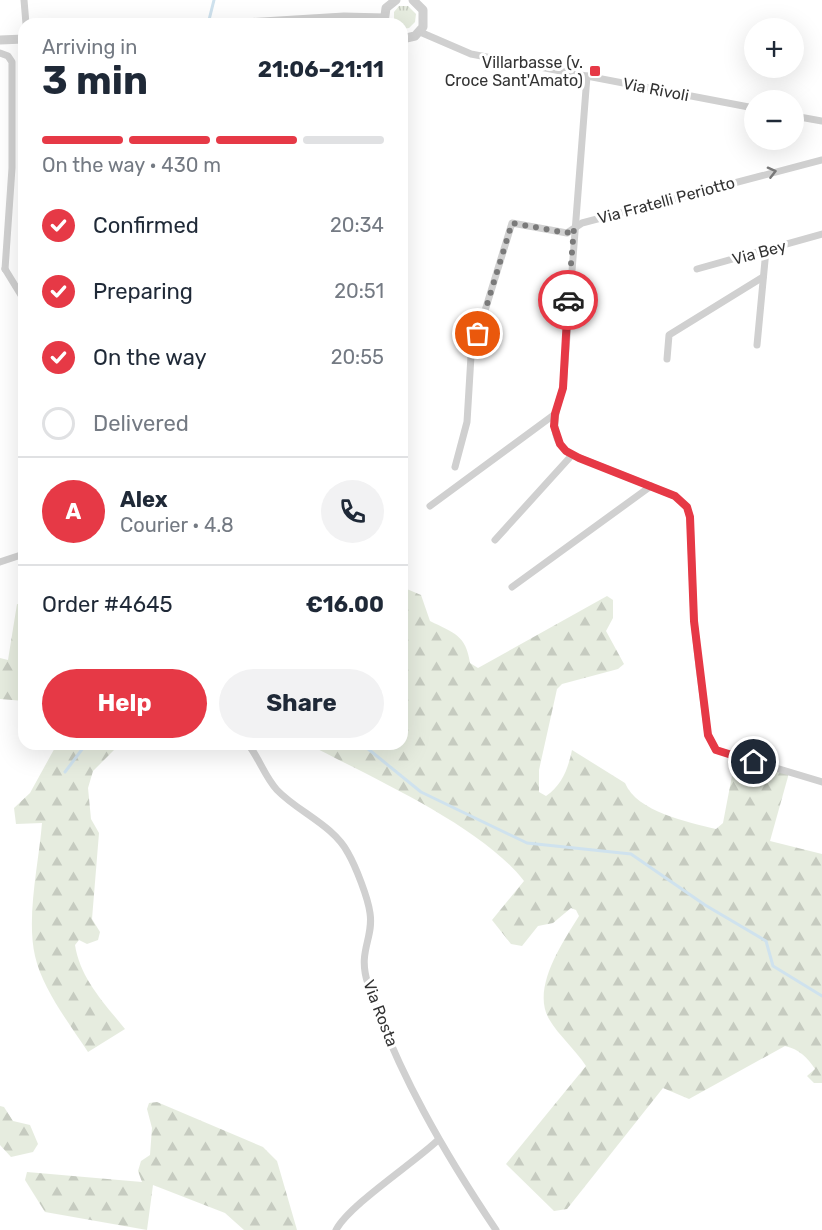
<!DOCTYPE html>
<meta charset="utf-8">
<style>
:root{--surface:#fff;--page:#f2f2f3;--text:#1f2937;--muted:#747a83;--line:#e0e1e3;--accent:#e63946}
body{margin:0;font-family:Rubik,sans-serif;background:var(--page);color:var(--text);height:100vh;display:flex;flex-direction:column;font-size:22px;white-space:nowrap}
*{box-sizing:border-box;margin:0}
p{font-size:20px;color:var(--muted)}
.icon{flex:none;width:33px;height:33px;fill:none;stroke:currentColor;stroke-width:2;stroke-linecap:round;stroke-linejoin:round}
.map{position:relative;flex:1;overflow:hidden}
.panel{position:absolute;left:18px;top:18px;width:390px;height:732px;display:flex;flex-direction:column;background:var(--surface);border-radius:18px;box-shadow:0 6px 24px #0002}
.panel>*{flex:none}
.fabs{position:absolute;left:744px;top:18px;display:grid;gap:12px}
.fabs a{display:grid;place-items:center;width:60px;height:60px;border-radius:50%;background:var(--surface);box-shadow:0 6px 24px #0002;font-size:30px}
.pin{position:absolute;display:grid;place-items:center;width:51px;height:51px;color:#fff;margin:-26px;border:3px solid #fff;border-radius:50%;box-shadow:0 2px 6px #0007}
.courier{position:absolute;display:grid;place-items:center;width:60px;height:60px;margin:-30px;border:4px solid #e63946;border-radius:50%;background:#fff;color:#222;box-shadow:0 2px 8px #0007}
.summary em{font-style:normal;font-weight:700}
.summary div{display:flex;flex-direction:column-reverse}
.summary{display:flex;align-items:center;justify-content:space-between;height:102px;padding:0 24px}
h1{font-size:39px;font-weight:700;line-height:45px}
.bar{display:grid;grid-template-columns:repeat(4,1fr);gap:9px 6px;align-content:center;height:72px;padding:0 24px}
.bar i{height:8px;border-radius:4px;background:var(--line)}
.bar .active{background:var(--accent)}
.bar p{grid-column:span 4}
.line{display:flex;align-items:center;gap:15px;padding:0 24px;border-top:2px solid var(--line)}
.line div{flex:1}
.round{display:grid;place-items:center;flex:none;width:63px;height:63px;border-radius:32px;background:var(--page)}
ol{padding:0 24px;list-style:none}
li{display:flex;align-items:center;gap:18px;height:66px}
li p{margin-inline-start:auto}
li .icon{padding:6px;border-radius:50%;background:var(--accent);color:#fff;stroke-width:4}
li:last-child{color:var(--muted)}
li i{width:33px;height:33px;border:3px solid var(--line);border-radius:50%}
.cta{display:flex;gap:12px;margin-top:auto;padding:12px 24px}
.cta a{flex:1;height:69px;border-radius:36px;background:var(--accent);color:#fff;font-size:24px;font-weight:700;line-height:69px;text-align:center}
.cta a+a{background:var(--page);color:var(--text)}
.map>svg:first-child{display:block}
.grass{fill:url(#grass-tufts)}
.forest{fill:url(#forest-firs)}
.lines{fill:none;stroke-linecap:round;stroke-linejoin:round}
.stream{stroke:#cfe2ee;stroke-width:3}
.minor{stroke:#d0d0d0;stroke-width:7}
.tertiary{stroke:#d0d0d0;stroke-width:9}
.oneway{stroke:#7a7a7a}
.done{stroke:#7a7a7a;stroke-width:6;stroke-dasharray:0 10.8}
.route{stroke:#e63946;stroke-width:8}
.poi-dot{fill:#e63946;stroke:#fff;stroke-width:2}
.labels{text-anchor:middle;stroke-width:6;stroke-linejoin:round;paint-order:stroke}
.poi-label{font-size:16px;fill:#333;stroke:#fff;text-anchor:end}
.street-label{font-size:16px;fill:#333;stroke:#fff}
</style>
<div class="map">
<svg width="822" height="1230" viewBox="0 0 822 1230">
<defs>
<pattern id="grass-tufts" width="24" height="20" patternUnits="userSpaceOnUse" patternTransform="scale(1.5)"><rect width="24" height="20" fill="#e6ecdf"/><path d="M3 7l-1-3M5 7V3M7 7l1-3M15 17l-1-3M17 17v-4M19 17l1-3" fill="none" stroke="#c6cbc0"/></pattern>
<pattern id="forest-firs" width="22" height="20" patternUnits="userSpaceOnUse" patternTransform="scale(1.5)"><rect width="22" height="20" fill="#e6ecdf"/><path d="M5 1l3.5 6h-7zM16 11l3.5 6h-7z" fill="#c6cbc0"/></pattern>
</defs>
<rect width="100%" height="100%" fill="#fff"/>
<path class="grass" d="M399 6H408L416 14 415 22 409 28 402 29V24L394 23V12Z"/>
<g class="forest">
<path d="M402 587 421 595 430 621C454 633 466 635 470 663L478 668 607 596 613 600V618L606 631 624 664 618 669 562 684 557 689 539 770V792L546 796C562 785 568 769 572 750L625 783C637 812 688 822 716 829L723 823 735 760 789 773 770 841 822 854V1083H814L807 1076 815 1069C808 1058 799 1049 785 1046L689 1099 663 1088 567 1209 554 1211 506 1164 586 1066C575 1049 559 1036 549 1019 531 988 563 942 579 916L576 910 571 908 553 923 538 926 522 946 511 944 492 920 524 881C482 826 370 777 308 744H402Z"/>
<path d="M17 604 24 605V701L0 699V658L8 660Z"/>
<path d="M57 744H120L93 771 88 788 91 819 99 833 92 919 100 932 98 940 87 944 79 940 75 945C80 978 104 1003 125 1029L88 1052C69 1023 43 990 35 956 26 917 39 862 42 823L16 824 14 808 30 793Z"/>
<path d="M157 1102 263 1147 277 1161 297 1230H244L225 1213 153 1185 147 1230 45 1212 25 1180 27 1172 142 1182 138 1171 141 1161 150 1155 152 1128 147 1109 149 1103Z"/>
<path d="M0 1106 4 1107 13 1121 30 1125 38 1144 33 1152 11 1157 0 1145Z"/>
</g>
<g class="lines">
<g class="stream">
<path d="M208 24 214 0"/>
<path d="M362 744 421 792 527 843 631 854 705 905 766 941 773 966 822 996"/>
<path d="M65 772 86 744"/>
</g>
<g class="minor">
<path d="M24 0 26 24"/>
<path d="M420 32 471 54 754 108"/>
<path d="M0 53 8 56 12 62V168L5 269"/>
<path d="M587 76 563 388C555 411 546 440 572 455L675 496 687 507 690 517 694 621 699 667 708 735 716 750 822 782"/>
<path d="M794 116 822 121"/>
<path d="M5 269 24 300"/>
<path d="M697 269 822 234"/>
<path d="M757 345 766 250"/>
<path d="M667 359 669 335 763 277"/>
<path d="M455 467 467 422 471 356 512 223 567 233 582 223 822 160"/>
<path d="M430 506 555 414"/>
<path d="M495 540 572 455"/>
<path d="M0 562 24 554"/>
<path d="M512 587 651 486"/>
<path d="M248 744C259 758 265 777 277 790 298 812 333 825 348 853 356 867 368 898 370 913 374 939 357 951 368 984 397 1072 445 1154 496 1230"/>
<path d="M336 1230C349 1205 414 1163 438 1140"/>
</g>
<g class="tertiary">
<path d="M384 23 386 8 396 0"/>
<path d="M229 24 344 17 384 18"/>
<path d="M402 39 415 36 423 27V10L413 0"/>
<path d="M0 40 24 39"/>
</g>
</g>
<defs><path id="oneway-chevron" d="M-2-3.5L2.5 0L-2 3.5" fill="none" stroke-width="1.6" stroke-linecap="round" stroke-linejoin="round" transform="scale(1.5)"/></defs>
<use class="oneway" href="#oneway-chevron" transform="translate(772 172) rotate(-14)"/>
<g class="lines">
<path class="done" d="M478 334 512 223 567 233 574 228 568 300"/>
<path class="route" d="M568 300 563 388 555 414 554 426 560 444 566 451 579 458 675 496 687 507 690 517 694 621 708 735 716 750 754 762"/>
</g>
<rect class="poi-dot" x="589" y="65" width="12" height="12" rx="3"/>
<g class="labels">
<g class="poi-label">
<text x="583" y="68">Villarbasse (v.<tspan x="583" dy="18">Croce Sant'Amato)</tspan></text>
</g>
<g class="street-label">
<text transform="translate(656 89) rotate(11)" y="6">Via Rivoli</text>
<text transform="translate(666 200) rotate(-15)" y="6">Via Fratelli Periotto</text>
<text transform="translate(759 252) rotate(-15)" y="6">Via Bey</text>
<text transform="translate(381 1013) rotate(69)" y="6">Via Rosta</text>
</g>
</g>
</svg>
<div class="fabs">
<a>+</a>
<a>−</a>
</div>
<div class="pin" style="left:478px;top:334px;background:#ea580c"><svg class="icon" aria-label="bag" viewBox="0 0 24 24"><path d="M5 8h14l-1 12H6zM9 8a3 3 0 0 1 6 0"/></svg></div>
<div class="pin" style="left:754px;top:762px;background:#1f2937"><svg class="icon" aria-label="home" viewBox="0 0 24 24"><path d="M3 11l9-7 9 7M6 9v11h12V9"/></svg></div>
<div class="courier" style="left:568px;top:300px"><svg class="icon" aria-label="car" viewBox="0 0 24 24"><path d="M5 17H2v-5l4-1 3-4h7l3 4 3 1v5h-3M9 17h6M6 11h13"/><circle cx="7" cy="17" r="2"/><circle cx="17" cy="17" r="2"/></svg></div>
<section class="panel">
<div class="summary"><div><h1>3 min</h1><p>Arriving in</p></div><em>21:06–21:11</em></div>
<div class="bar"><i class="active"></i><i class="active"></i><i class="active"></i><i></i><p>On the way · 430 m</p></div>
<ol>
<li><svg class="icon" aria-label="check" viewBox="0 0 24 24"><path d="M5 12l5 5 9-10"/></svg>Confirmed<p>20:34</p></li>
<li><svg class="icon" aria-label="check" viewBox="0 0 24 24"><path d="M5 12l5 5 9-10"/></svg>Preparing<p>20:51</p></li>
<li><svg class="icon" aria-label="check" viewBox="0 0 24 24"><path d="M5 12l5 5 9-10"/></svg>On the way<p>20:55</p></li>
<li><i></i>Delivered</li>
</ol>
<div class="line" style="height:108px"><b class="round" style="background:var(--accent);color:#fff">A</b><div><b>Alex</b><p>Courier · 4.8</p></div><a class="round"><svg class="icon" aria-label="phone" viewBox="0 0 24 24"><path d="M5 4h4l2 5-3 2q2 4 5 5l2-3 5 2v4C11 20 4 13 5 4z"/></svg></a></div>
<div class="line" style="height:78px"><div>Order #4645</div><b>€16.00</b></div>
<div class="cta"><a>Help</a><a>Share</a></div>
</section>
</div>
